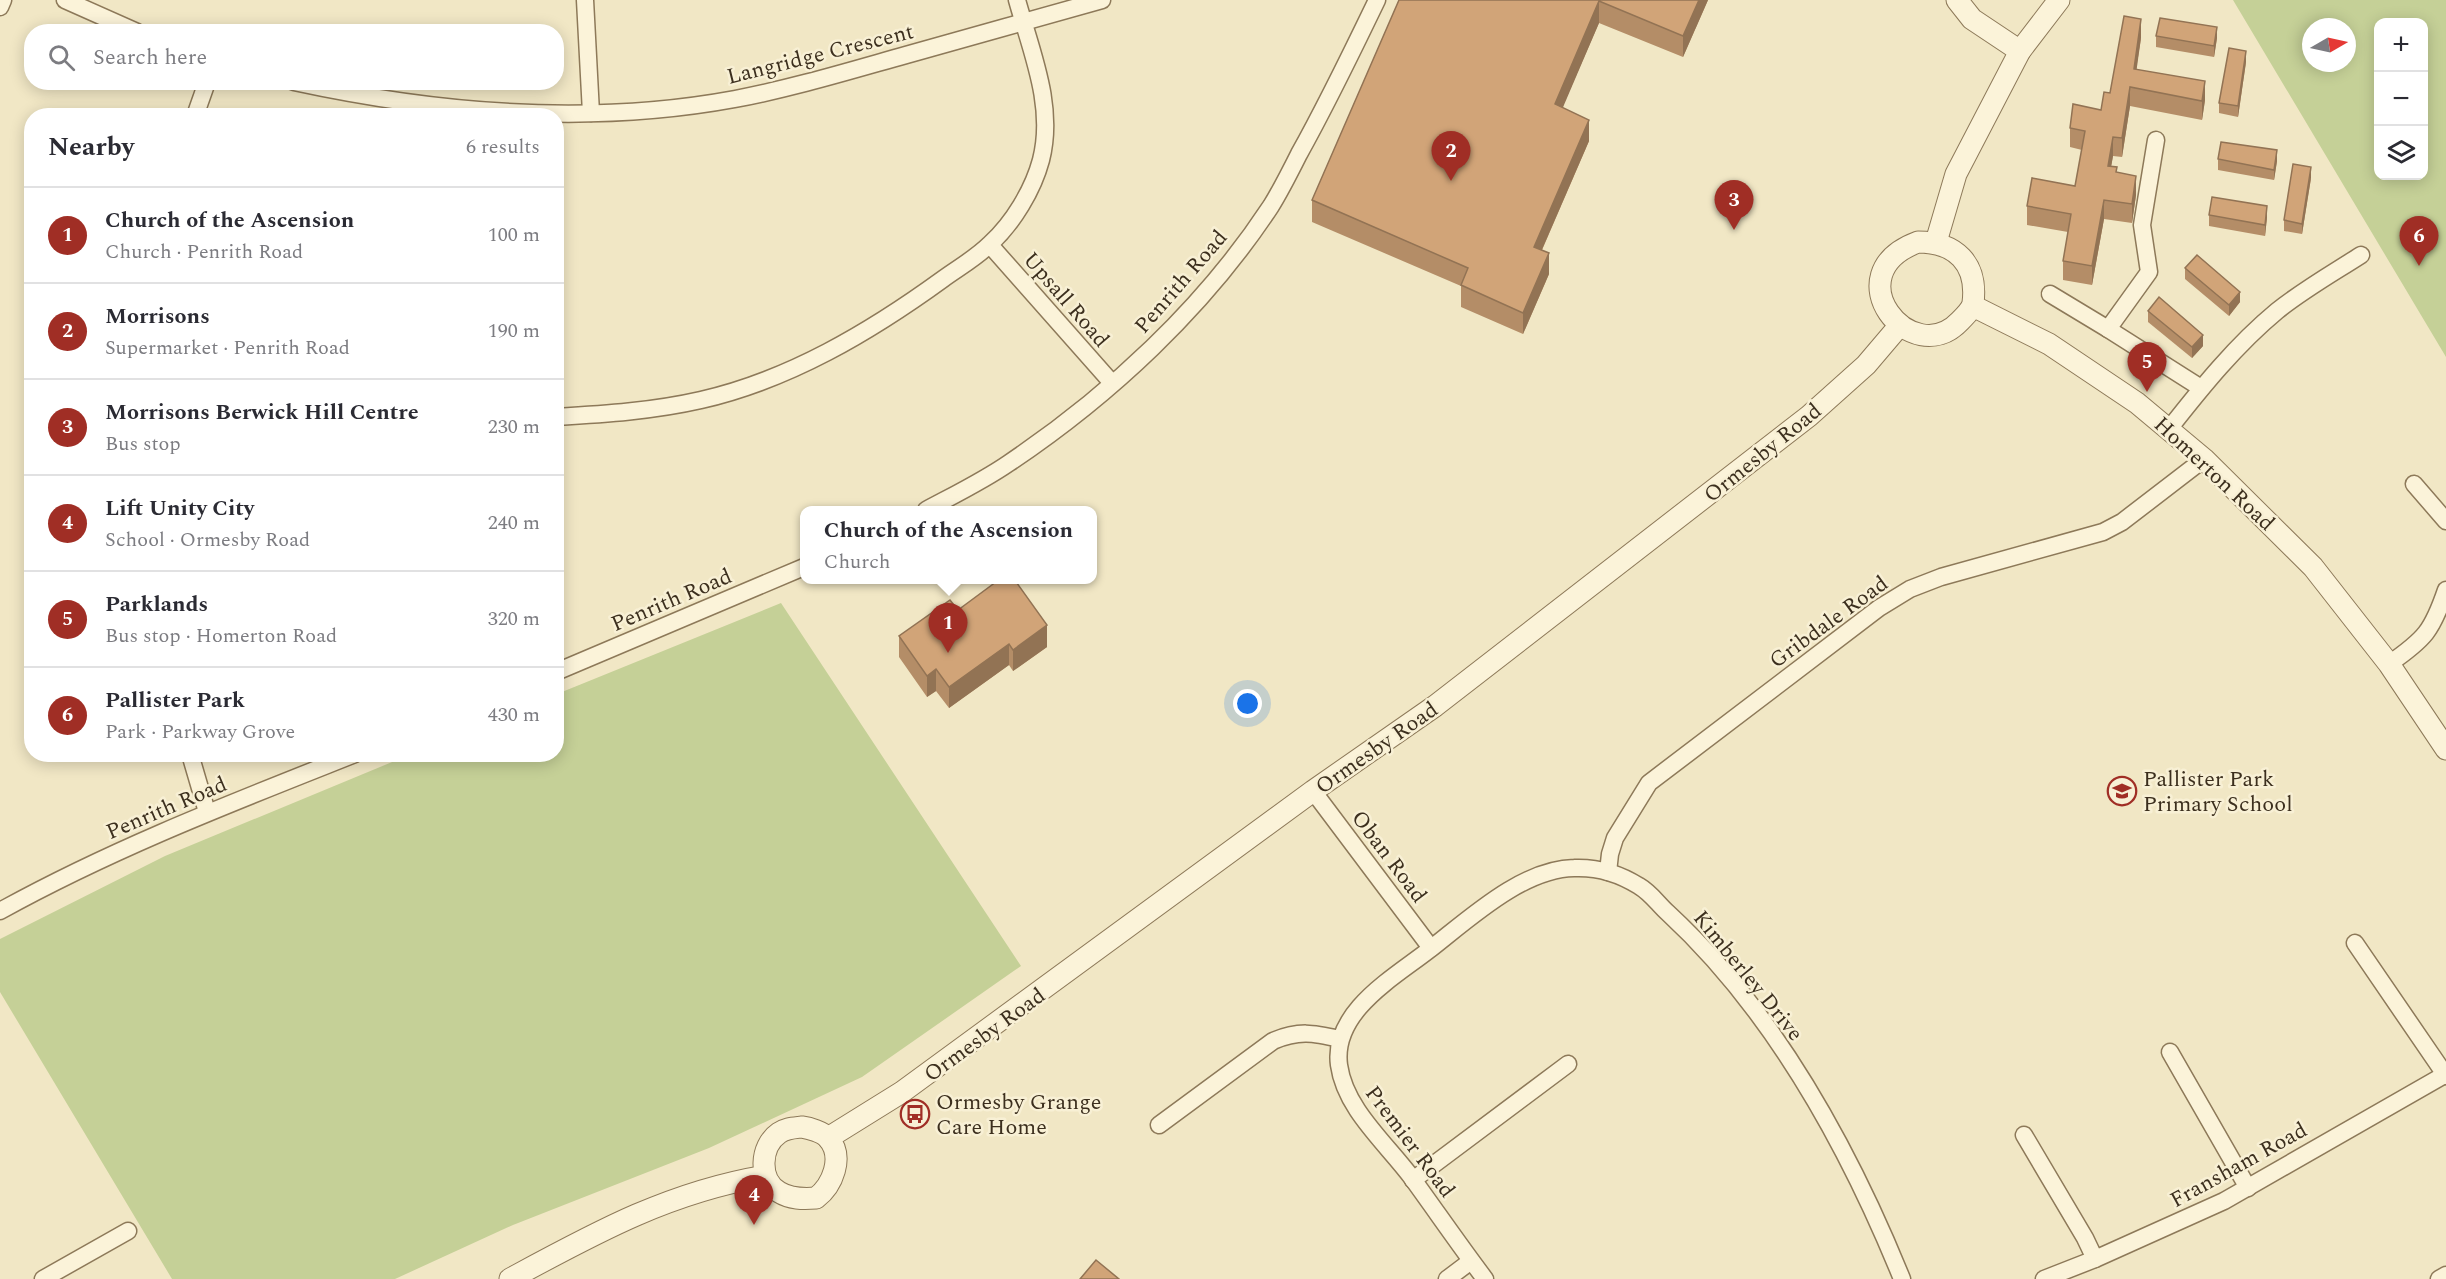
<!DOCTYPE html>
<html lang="en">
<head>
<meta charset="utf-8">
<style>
	:root { --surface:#fff; --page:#f2f2f3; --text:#2b2b33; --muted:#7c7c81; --line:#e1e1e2; --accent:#a02e25 }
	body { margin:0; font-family:Spectral,serif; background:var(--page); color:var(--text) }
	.controls { position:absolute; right:18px; top:18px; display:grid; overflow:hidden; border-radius:12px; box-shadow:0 3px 15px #0003 }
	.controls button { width:54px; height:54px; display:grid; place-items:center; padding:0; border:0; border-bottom:2px solid var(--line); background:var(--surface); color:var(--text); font:30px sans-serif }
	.compass { position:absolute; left:2302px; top:18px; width:54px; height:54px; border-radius:50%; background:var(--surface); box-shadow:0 3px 15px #0003; rotate:81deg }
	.you { position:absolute; left:1248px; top:704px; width:21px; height:21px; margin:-15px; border:4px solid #fff; border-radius:50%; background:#1a73e8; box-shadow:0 0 0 9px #1a73e833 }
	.badge { display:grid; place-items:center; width:39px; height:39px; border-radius:50%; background:var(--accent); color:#fff; font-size:20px; font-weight:700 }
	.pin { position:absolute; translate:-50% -50px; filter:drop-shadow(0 2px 3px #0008) }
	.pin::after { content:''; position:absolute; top:32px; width:21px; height:18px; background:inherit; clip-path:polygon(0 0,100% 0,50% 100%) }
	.popup { position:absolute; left:800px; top:506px; width:297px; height:78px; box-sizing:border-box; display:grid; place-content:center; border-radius:12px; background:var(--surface); filter:drop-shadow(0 2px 4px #0005); font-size:20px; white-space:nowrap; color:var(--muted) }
	.popup b { font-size:22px; color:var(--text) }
	.popup::after { content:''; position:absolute; left:50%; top:100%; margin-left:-12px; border:12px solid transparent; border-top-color:var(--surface) }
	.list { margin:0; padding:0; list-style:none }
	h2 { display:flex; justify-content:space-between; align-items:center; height:78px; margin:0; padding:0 24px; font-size:26px }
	h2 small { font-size:20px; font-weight:400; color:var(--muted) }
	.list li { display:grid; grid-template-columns:39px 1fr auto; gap:18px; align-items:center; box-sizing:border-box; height:96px; padding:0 24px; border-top:2px solid var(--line) }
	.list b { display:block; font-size:22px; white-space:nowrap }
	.list p { margin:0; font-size:20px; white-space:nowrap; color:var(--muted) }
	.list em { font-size:20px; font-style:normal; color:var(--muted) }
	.icon { flex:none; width:33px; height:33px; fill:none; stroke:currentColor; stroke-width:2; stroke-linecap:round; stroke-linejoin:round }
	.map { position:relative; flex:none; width:2446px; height:1279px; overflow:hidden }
	.search { position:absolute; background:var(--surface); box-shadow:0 3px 15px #0003; left:24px; top:24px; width:540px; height:66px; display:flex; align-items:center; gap:15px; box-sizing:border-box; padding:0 21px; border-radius:24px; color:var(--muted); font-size:22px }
	.panel { position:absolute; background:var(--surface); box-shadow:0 3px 15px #0003; left:24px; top:108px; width:540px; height:654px; border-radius:24px }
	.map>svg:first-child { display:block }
	.green { fill:#c5d097; fill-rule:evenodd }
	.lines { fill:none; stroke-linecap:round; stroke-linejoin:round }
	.minor-casing { stroke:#8d7959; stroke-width:19 }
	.tertiary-casing { stroke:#8d7959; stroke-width:23 }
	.minor { stroke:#fbf3d9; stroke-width:16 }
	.tertiary { stroke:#fbf3d9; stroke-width:21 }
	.wall { fill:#b48d67 }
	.shaded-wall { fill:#927354 }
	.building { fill:#d1a478; stroke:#927354; stroke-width:1.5 }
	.labels { text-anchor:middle; stroke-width:5; stroke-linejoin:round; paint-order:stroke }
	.street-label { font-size:22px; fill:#3c2f1e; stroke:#f8f0d5 }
	.poi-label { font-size:22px; fill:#3c2f1e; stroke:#f8f0d5; text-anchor:start }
</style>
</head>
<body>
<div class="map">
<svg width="2446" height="1279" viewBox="0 0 2446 1279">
	<rect width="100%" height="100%" fill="#f1e7c5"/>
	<g class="green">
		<path d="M2233,0H2446V357ZM2424,22V176H2378V22ZM2311,27H2347V63H2311Z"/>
		<polygon points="781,603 1021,966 862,1077 709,1148 513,1225 395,1279 172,1279 0,992 0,939 165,856 409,755 556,754 557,694"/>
	</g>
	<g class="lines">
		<g class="minor-casing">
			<g id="minor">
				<polyline points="65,0 137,32"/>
				<polyline points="585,0 591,113"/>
				<polyline points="0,7 3,0"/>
				<path d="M294,82C437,113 589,126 735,99C793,88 849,71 906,55C971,37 1037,18 1102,0"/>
				<polyline points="195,116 207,82"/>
				<polyline points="2156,140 2142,225 2149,272 2108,329 2201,388"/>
				<polyline points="990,245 1112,383"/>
				<polyline points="2050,294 2108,329"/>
				<path d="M556,417C605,414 653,411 701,400C789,380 870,332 943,279C958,268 976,258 990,244C1013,223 1033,190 1041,160C1055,106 1031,51 1017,0"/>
				<path d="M2169,429C2202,387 2236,345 2277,311C2303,290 2333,273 2361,255"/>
				<polyline points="2414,484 2446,521"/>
				<path d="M926,510C954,495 983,481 1009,463C1109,396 1204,308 1271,206C1281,190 1290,172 1299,154C1327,104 1352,52 1377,0"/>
				<path d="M2389,664C2425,639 2432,631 2446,590"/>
				<polyline points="556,672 804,567"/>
				<polyline points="190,754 207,812"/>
				<polyline points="1313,791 1431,948"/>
				<polyline points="1608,872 1610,854 1615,838 1649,783 1879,608 1910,589 1941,577 2103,532 2122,522 2204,459"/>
				<path d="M0,911C114,848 234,802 355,754"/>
				<polyline points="2355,943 2446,1076"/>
				<polyline points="2170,1052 2248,1188"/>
				<path d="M1159,1125L1273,1041C1299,1030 1313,1033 1340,1039"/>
				<polyline points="2024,1135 2085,1238 2095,1259"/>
				<polyline points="1413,1180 1568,1064"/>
				<polyline points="43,1279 128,1231"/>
				<polyline points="1447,1279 1471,1261"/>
				<path d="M1485,1279C1460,1246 1436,1211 1412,1178C1386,1143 1345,1109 1339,1065C1332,1012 1393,978 1429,950C1469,919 1522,869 1574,868C1597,867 1620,874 1639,886C1651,893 1658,904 1668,913C1774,1011 1848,1146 1902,1279"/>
				<polyline points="2044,1279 2095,1259 2224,1201 2446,1074"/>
				<polyline points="2439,1279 2446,1275"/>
			</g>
		</g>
		<g class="tertiary-casing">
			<g id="tertiary">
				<polyline points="1957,0 1972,19 2020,51"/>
				<path d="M1918,242C1955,242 1978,263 1973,303C1972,309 1965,316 1960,321C1912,372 1832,274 1918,242Z"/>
				<polyline points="1936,242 1956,174 2020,51 2059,0"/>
				<polyline points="1973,306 2049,344 2137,403 2204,459 2313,567 2389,664 2446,749"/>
				<path d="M802,1127C809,1128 823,1132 828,1138C845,1157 832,1186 816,1198C803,1199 790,1199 779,1192C758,1180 760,1146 779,1133C786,1128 793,1128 802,1127Z"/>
				<polyline points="828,1138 902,1092 1313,791 1435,706 1809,416 1866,365 1900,325"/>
				<path d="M510,1279C595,1233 669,1192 765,1176"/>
			</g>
		</g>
		<use href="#minor" class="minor"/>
		<use href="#tertiary" class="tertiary"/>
	</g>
	<g class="wall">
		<polygon points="1399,0 1708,0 1683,57 1599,23 1562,108 1589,141 1542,250 1549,274 1523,334 1461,307 1461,286 1312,222 1312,200"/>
		<polygon points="2156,36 2217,38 2214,57 2156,47"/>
		<polygon points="2141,38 2136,70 2205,100 2202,120 2130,106 2122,157 2113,156 2111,166 2136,195 2132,223 2104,219 2092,285 2063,280 2063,261 2068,232 2027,225 2027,206 2075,186 2082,150 2070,147 2070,128 2101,110"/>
		<polygon points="2246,62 2238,117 2219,113 2219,103"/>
		<polygon points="2218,159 2277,161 2274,180 2218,170"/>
		<polygon points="2311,178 2302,234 2284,231 2284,220"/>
		<polygon points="2209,215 2267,217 2265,236 2209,226"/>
		<polygon points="2185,268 2240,302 2229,316 2185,279"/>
		<polygon points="2148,311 2203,346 2192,358 2148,322"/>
		<polygon points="958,610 1047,647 1013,671 1009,665 949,708 936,691 927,697 899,657 899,636"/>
	</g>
	<g class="shaded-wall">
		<polygon points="1699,0 1708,0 1683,57 1683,36"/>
		<polygon points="1599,1 1599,23 1555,126 1555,104"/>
		<polygon points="2141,19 2141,38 2134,88 2134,69"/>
		<polygon points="2217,27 2217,38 2214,57 2214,46"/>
		<polygon points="2246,51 2246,62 2238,117 2238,106"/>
		<polygon points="2205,81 2205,100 2202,120 2202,101"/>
		<polygon points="2130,87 2130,106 2122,157 2122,138"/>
		<polygon points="1589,120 1589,141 1534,268 1534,247"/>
		<polygon points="2113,137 2113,156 2108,185 2108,166"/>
		<polygon points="2277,150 2277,161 2274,180 2274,170"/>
		<polygon points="2311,167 2311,178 2302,234 2302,224"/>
		<polygon points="2136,176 2136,195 2132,223 2132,204"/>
		<polygon points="2104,200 2104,219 2092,285 2092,266"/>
		<polygon points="2267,206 2267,217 2265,236 2265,225"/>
		<polygon points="1549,253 1549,274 1523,334 1523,313"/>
		<polygon points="2240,292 2240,302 2229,316 2229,305"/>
		<polygon points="2203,335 2203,346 2192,358 2192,347"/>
		<polygon points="1047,625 1047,647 1013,671 1013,650"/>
		<polygon points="1009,644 1009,665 949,708 949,687"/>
		<polygon points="936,669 936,691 927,697 927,676"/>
	</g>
	<g class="building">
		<polygon points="1399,0 1699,0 1683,36 1599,1 1555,104 1589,120 1534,247 1549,253 1523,313 1461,285 1468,268 1312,200"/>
		<polygon points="2124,16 2141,19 2134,69 2205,81 2202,101 2130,87 2122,138 2113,137 2108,166 2117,167 2116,172 2136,176 2132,204 2104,200 2092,266 2063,261 2071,214 2027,206 2032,178 2075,186 2085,131 2070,128 2073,104 2101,110 2104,92 2110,93"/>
		<polygon points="2160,18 2217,27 2214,46 2156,36"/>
		<polygon points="2229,48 2246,51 2238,106 2219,103"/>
		<polygon points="2221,142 2277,150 2274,170 2218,159"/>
		<polygon points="2293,164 2311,167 2302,224 2284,220"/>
		<polygon points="2212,197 2267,206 2265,225 2209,215"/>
		<polygon points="2197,255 2240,292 2229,305 2185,268"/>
		<polygon points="2159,297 2203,335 2192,347 2148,311"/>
		<polygon points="1000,579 1014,579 1047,625 1013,650 1009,644 949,687 936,669 927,676 899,636 950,600 958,610"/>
		<polygon points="1096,1260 1119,1279 1080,1279"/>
	</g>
	<defs>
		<g id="school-ring" transform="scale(1.5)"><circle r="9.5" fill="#f8f0d5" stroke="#a02e25" stroke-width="1.5"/><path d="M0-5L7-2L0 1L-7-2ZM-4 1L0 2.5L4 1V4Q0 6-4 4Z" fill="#a02e25"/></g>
		<g id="bus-ring" transform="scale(1.5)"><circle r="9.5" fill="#f8f0d5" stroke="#a02e25" stroke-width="1.5"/><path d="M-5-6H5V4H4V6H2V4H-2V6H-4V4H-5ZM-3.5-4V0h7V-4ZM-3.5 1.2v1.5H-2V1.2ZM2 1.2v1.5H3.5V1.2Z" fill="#a02e25"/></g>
	</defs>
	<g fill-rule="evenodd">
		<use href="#school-ring" x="2122" y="791"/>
		<use href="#bus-ring" x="915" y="1114"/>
	</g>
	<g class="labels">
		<g class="street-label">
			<text transform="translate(820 53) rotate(-14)" y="8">Langridge Crescent</text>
			<text transform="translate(1180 281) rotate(-49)" y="8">Penrith Road</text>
			<text transform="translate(1067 299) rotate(49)" y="8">Upsall Road</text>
			<text transform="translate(1762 452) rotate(-39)" y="8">Ormesby Road</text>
			<text transform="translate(2215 473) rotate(43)" y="8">Homerton Road</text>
			<text transform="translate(671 599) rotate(-23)" y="8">Penrith Road</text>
			<text transform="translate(1828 621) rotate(-36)" y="8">Gribdale Road</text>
			<text transform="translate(1376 747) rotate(-35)" y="8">Ormesby Road</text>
			<text transform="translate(166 807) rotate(-23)" y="8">Penrith Road</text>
			<text transform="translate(1390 856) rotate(53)" y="8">Oban Road</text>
			<text transform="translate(1749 975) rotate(51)" y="8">Kimberley Drive</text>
			<text transform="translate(984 1034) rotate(-36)" y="8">Ormesby Road</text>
			<text transform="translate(1411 1141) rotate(53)" y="8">Premier Road</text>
			<text transform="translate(2238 1164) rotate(-29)" y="8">Fransham Road</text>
		</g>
		<g class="poi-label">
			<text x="2143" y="786">Pallister Park<tspan x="2143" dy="25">Primary School</tspan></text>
			<text x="936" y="1109">Ormesby Grange<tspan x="936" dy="25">Care Home</tspan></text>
		</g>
	</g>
</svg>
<div class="controls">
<button>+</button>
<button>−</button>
<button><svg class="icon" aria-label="layers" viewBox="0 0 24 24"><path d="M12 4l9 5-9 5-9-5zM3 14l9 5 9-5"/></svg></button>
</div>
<svg class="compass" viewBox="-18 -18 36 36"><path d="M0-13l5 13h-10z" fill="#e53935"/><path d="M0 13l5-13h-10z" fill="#7c7c81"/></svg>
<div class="you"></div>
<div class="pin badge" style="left:948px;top:653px">1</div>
<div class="popup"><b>Church of the Ascension</b>Church</div>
<div class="pin badge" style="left:1451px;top:181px">2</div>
<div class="pin badge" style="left:1734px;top:230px">3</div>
<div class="pin badge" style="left:754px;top:1225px">4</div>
<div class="pin badge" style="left:2147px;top:392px">5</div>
<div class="pin badge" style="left:2419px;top:266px">6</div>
<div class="search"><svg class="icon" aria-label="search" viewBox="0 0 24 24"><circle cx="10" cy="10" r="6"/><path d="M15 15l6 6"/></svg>Search here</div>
<section class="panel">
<h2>Nearby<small>6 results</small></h2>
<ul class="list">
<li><span class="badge">1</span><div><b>Church of the Ascension</b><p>Church · Penrith Road</p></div><em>100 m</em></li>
<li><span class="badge">2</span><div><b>Morrisons</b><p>Supermarket · Penrith Road</p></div><em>190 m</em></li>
<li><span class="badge">3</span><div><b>Morrisons Berwick Hill Centre</b><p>Bus stop</p></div><em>230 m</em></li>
<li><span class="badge">4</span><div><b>Lift Unity City</b><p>School · Ormesby Road</p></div><em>240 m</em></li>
<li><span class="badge">5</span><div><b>Parklands</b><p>Bus stop · Homerton Road</p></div><em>320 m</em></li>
<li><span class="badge">6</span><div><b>Pallister Park</b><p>Park · Parkway Grove</p></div><em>430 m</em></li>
</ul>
</section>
</div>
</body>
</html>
